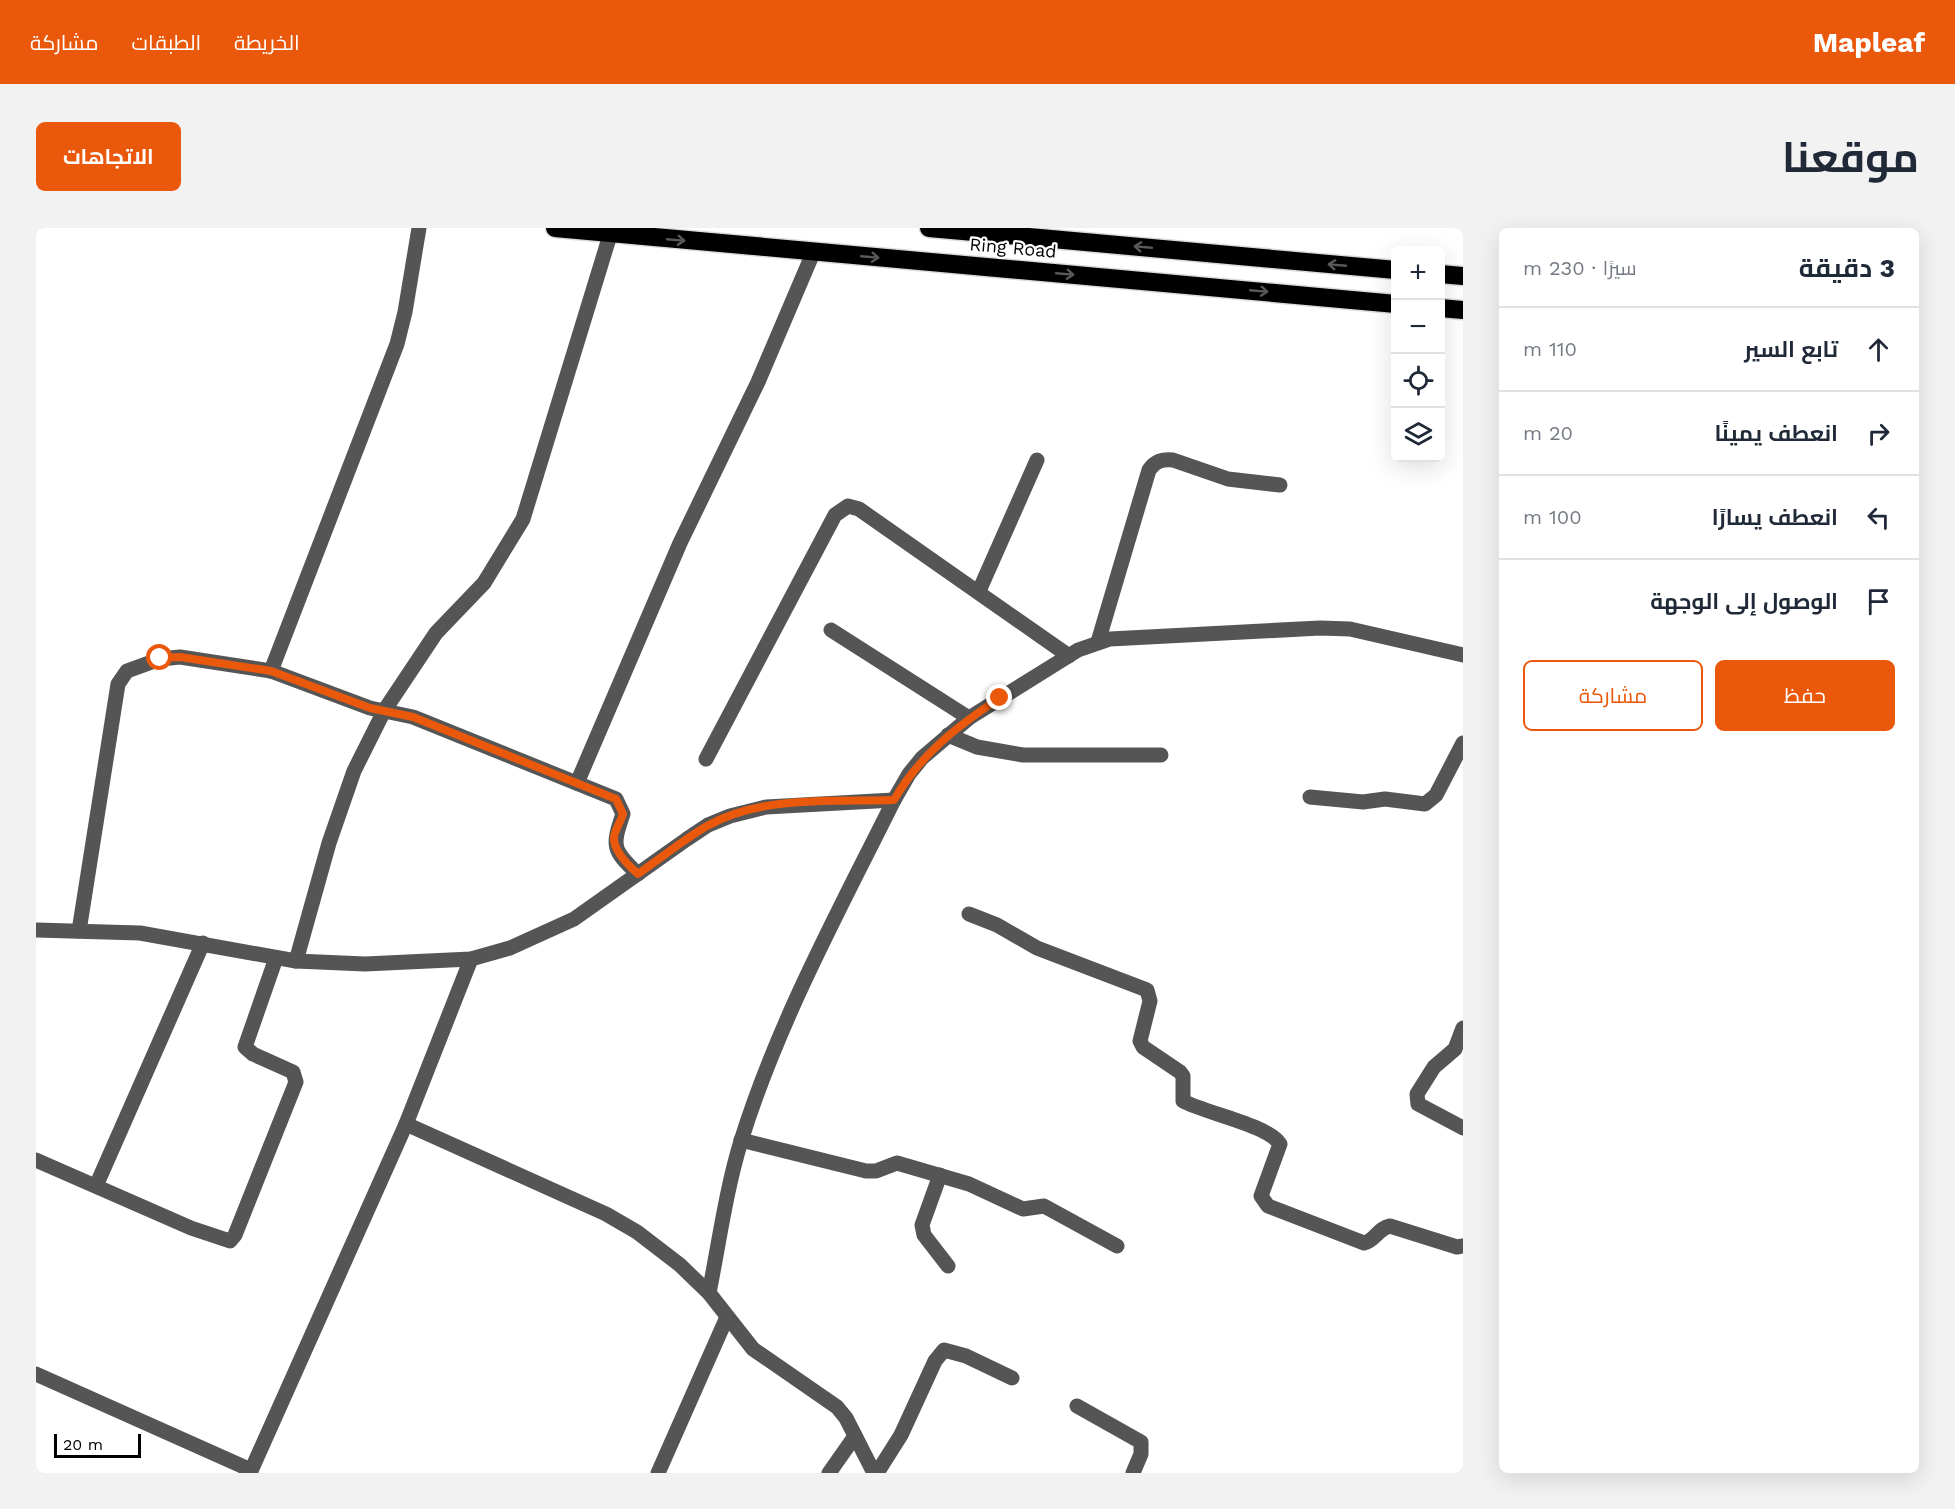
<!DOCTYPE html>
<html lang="ar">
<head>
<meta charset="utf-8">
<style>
	:root { --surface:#fff; --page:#f2f2f3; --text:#1f2937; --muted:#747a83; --line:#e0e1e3; --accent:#ea580c }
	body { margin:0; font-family:"Work Sans",Cairo,sans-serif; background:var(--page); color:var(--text); direction:rtl }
	.controls { position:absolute; right:18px; top:18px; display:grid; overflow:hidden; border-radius:9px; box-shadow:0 6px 24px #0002 }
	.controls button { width:54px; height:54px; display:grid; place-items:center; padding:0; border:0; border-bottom:2px solid var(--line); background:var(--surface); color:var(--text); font:30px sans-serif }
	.scale { position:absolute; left:18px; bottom:15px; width:87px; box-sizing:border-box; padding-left:6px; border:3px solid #000; border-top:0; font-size:16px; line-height:21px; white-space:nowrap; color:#000; -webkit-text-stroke:4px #fff; paint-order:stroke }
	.stop { position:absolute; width:18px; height:18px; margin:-14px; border:4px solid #ea580c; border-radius:50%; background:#fff }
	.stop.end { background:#ea580c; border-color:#fff; box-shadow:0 2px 6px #0008 }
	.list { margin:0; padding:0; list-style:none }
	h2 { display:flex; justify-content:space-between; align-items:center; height:78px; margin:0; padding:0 24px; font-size:26px }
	h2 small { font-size:20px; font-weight:400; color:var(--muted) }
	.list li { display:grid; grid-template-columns:39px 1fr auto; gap:18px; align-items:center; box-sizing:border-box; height:84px; padding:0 24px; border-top:2px solid var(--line) }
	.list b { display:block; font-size:22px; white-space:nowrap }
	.list em { font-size:20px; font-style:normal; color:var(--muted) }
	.actions { display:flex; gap:12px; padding:18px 24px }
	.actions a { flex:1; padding:14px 0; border:2px solid var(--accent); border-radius:9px; text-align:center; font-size:21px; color:var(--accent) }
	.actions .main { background:var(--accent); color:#fff }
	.icon { flex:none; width:33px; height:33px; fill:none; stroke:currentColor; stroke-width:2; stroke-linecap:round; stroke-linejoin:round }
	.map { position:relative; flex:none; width:1427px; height:1245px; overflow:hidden; direction:ltr; border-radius:9px }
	header { display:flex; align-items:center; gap:36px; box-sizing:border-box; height:84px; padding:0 30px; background:var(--accent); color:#fff }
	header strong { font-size:28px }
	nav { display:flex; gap:33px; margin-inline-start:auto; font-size:21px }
	.intro { display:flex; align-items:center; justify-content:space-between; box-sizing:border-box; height:144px; padding:0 36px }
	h1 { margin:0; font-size:42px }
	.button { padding:15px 27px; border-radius:9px; background:var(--accent); color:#fff; font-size:21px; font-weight:700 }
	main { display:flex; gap:36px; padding:0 36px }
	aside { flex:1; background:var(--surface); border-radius:9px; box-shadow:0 6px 24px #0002 }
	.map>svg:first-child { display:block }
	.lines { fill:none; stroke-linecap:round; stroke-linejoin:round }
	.highway-casing { stroke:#dbdbdb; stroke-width:21 }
	.minor { stroke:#555; stroke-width:15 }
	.highway { stroke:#000; stroke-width:18 }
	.oneway { stroke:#595959 }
	.route { stroke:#ea580c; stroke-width:8 }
	.labels { text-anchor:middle; stroke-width:4.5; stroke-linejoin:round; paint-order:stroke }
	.street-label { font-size:18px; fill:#000; stroke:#fff }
</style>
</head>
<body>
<header>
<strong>Mapleaf</strong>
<nav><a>الخريطة</a><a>الطبقات</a><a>مشاركة</a></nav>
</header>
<div class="intro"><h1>موقعنا</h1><a class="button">الاتجاهات</a></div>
<main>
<aside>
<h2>3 دقيقة<small>سيرًا · 230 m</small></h2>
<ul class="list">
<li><svg class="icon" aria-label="ahead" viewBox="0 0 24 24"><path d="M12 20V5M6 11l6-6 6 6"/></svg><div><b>تابع السير</b></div><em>110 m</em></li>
<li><svg class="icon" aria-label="right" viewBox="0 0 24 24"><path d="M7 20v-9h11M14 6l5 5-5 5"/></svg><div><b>انعطف يمينًا</b></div><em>20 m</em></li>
<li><svg class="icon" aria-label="left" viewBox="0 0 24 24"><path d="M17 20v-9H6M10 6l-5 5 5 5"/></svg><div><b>انعطف يسارًا</b></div><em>100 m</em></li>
<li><svg class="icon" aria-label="arrive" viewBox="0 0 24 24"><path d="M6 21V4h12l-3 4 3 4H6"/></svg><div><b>الوصول إلى الوجهة</b></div></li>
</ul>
<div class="actions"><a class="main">حفظ</a><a>مشاركة</a></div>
</aside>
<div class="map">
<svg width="1427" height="1245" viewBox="0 0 1427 1245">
	<rect width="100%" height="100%" fill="#fff"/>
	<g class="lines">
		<g class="highway-casing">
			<g id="highway">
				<polyline points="519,0 1360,76"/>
				<polyline points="893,0 1360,42"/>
				<polyline points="1404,46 1427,48"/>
				<polyline points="1404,80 1427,82"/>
			</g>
		</g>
		<g class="minor">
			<polyline points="943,363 1001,232"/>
			<polyline points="795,402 933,490"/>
			<path d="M1062,414L1113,242C1119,233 1126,231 1137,232L1192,251L1244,257"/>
			<polyline points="235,443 361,116 369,84 383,0"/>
			<polyline points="912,507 941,519 987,527 1125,527"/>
			<polyline points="670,531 799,287 812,278 823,281 1033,428"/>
			<polyline points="541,555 644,315 722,154 777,25"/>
			<polyline points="1274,569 1327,574 1349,571 1389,576 1400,567 1427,515"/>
			<path d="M933,686L961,697L1001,720L1111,762L1114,773L1104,813L1107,819L1144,844L1147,848V873C1169,885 1232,897 1244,916L1225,968L1232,978L1328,1015C1339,1013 1342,1000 1354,998L1421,1019L1427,1018"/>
			<polyline points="0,702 104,705 260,733 329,736 435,731 474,720 538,691 651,611 672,597 694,588 730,579 858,572"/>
			<path d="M43,703L82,456L91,443L124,431L144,429L235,443L334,480L377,489L580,571L587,586C576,618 576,622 602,646"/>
			<polyline points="260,733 293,615 318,543 348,483 400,405 448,355 487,291 574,7"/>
			<polyline points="1427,800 1419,821 1398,839 1381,866 1382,876 1427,900"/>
			<polyline points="370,896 570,986 601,1004 644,1037 673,1065 717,1121 801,1179 810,1190 838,1245"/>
			<polyline points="705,912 830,943 840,943 861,935 933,956 987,981 1008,978 1081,1018"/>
			<polyline points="0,932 155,1000 194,1013 199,1007 260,854 257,844 217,826 209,819 240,730"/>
			<polyline points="904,947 886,997 888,1007 912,1038"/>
			<polyline points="60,958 167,715"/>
			<path d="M673,1065C683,1015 690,962 705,913C742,794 803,683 858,572L873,546L886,530L933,490L1042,422L1074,411L1284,400L1314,401L1427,427"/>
			<polyline points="0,1146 215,1242"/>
			<polyline points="1041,1178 1105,1214 1105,1226 1097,1245"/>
			<polyline points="214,1245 370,896 435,731"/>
			<polyline points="622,1245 691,1089"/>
			<polyline points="793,1245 819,1208"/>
			<polyline points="841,1245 865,1207 899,1133 908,1122 930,1128 976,1150"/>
		</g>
		<use href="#highway" class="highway"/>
	</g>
	<defs><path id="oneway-shaft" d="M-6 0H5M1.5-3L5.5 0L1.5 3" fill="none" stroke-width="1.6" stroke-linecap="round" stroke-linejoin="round" transform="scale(1.5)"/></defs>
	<g class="oneway">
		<use href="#oneway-shaft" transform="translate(640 12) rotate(5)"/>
		<use href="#oneway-shaft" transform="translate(1107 19) rotate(-175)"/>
		<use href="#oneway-shaft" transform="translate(834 29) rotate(5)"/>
		<use href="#oneway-shaft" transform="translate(1301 37) rotate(-175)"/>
		<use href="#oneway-shaft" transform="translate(1029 46) rotate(5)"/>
		<use href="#oneway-shaft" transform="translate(1223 63) rotate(5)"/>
	</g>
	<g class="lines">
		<path class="route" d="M124,430L144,429L235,443L334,480L377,489L580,571L587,586C585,593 579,602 578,609C577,623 593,638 602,646C625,630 647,612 671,598C725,567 798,574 858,572C884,527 921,498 964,470"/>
	</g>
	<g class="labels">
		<g class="street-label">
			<text transform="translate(977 20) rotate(5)" y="6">Ring Road</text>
		</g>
	</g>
</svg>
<div class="controls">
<button>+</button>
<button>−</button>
<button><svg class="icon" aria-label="locate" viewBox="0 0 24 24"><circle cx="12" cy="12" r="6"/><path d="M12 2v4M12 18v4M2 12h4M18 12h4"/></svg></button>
<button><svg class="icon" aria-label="layers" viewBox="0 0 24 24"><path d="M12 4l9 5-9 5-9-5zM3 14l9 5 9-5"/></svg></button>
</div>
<div class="scale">20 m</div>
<div class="stop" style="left:124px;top:430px"></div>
<div class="stop end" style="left:964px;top:470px"></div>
</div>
</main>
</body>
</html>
